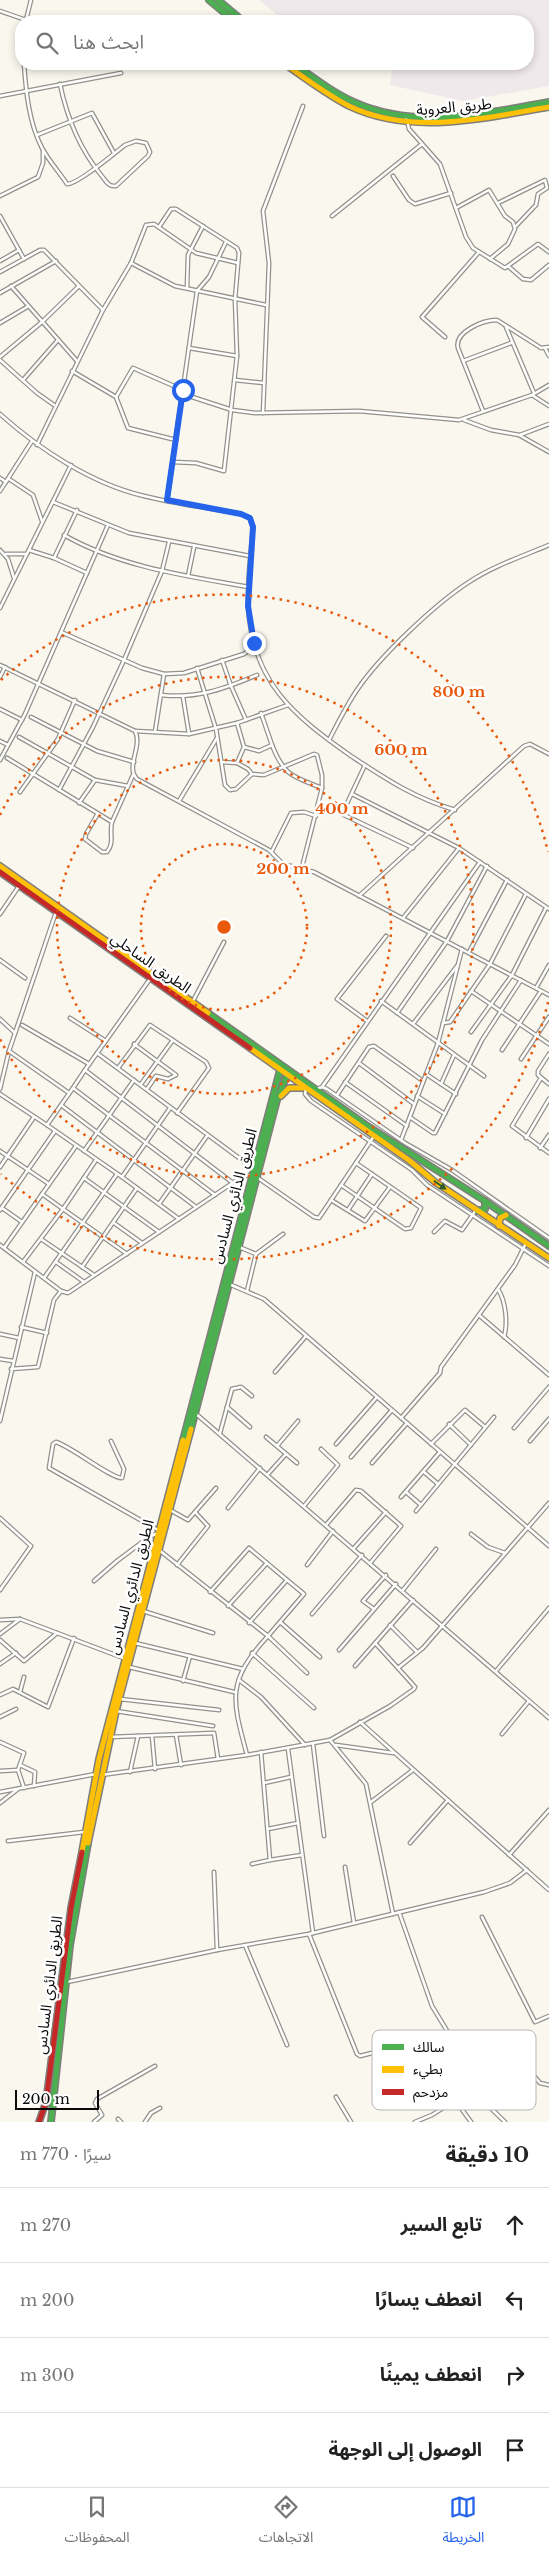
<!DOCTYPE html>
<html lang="ar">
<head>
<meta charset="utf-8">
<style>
	:root { --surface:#fff; --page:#f6f6f6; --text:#222; --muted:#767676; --line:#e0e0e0; --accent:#2563eb }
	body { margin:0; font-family:"Libre Baskerville","Noto Sans Arabic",serif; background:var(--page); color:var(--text); direction:rtl }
	.scale { position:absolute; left:15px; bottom:12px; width:84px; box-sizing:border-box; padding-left:5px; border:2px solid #0a0a0a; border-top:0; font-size:14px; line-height:18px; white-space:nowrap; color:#0a0a0a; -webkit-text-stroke:4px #fff; paint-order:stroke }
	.stop { position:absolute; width:15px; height:15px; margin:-11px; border:4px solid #2563eb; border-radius:50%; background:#fff }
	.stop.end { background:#2563eb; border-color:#fff; box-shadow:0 1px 5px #0008 }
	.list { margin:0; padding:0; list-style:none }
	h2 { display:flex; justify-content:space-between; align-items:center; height:65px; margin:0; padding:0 20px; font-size:21px }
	h2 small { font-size:16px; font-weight:400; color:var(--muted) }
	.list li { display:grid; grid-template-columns:32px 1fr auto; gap:15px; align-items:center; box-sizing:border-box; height:75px; padding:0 20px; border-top:1px solid var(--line) }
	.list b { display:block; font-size:19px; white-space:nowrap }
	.list em { font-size:16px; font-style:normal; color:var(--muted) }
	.icon { flex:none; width:28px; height:28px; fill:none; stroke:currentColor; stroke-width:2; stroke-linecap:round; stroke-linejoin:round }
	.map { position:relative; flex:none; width:549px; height:2122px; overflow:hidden; direction:ltr }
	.search { position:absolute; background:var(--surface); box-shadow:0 2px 8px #0003; left:15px; right:15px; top:15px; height:55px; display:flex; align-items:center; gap:12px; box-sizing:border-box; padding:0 18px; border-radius:20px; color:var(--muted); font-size:19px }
	.sheet { height:365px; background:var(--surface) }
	nav { display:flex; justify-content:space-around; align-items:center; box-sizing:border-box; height:70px; border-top:1px solid var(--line); background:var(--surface); font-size:14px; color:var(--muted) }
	nav a { display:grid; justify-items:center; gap:2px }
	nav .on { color:var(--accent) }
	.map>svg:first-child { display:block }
	.industrial { fill:#f0e9eb }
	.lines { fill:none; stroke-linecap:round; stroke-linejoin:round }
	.street-casing { stroke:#92918d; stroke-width:5 }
	.fast-casing { stroke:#7f7e7a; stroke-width:8 }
	.slow-casing { stroke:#7f7e7a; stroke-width:8 }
	.jam-casing { stroke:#7f7e7a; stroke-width:8 }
	.street { stroke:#fefefc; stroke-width:2.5 }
	.fast { stroke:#4caf50; stroke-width:5 }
	.slow { stroke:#ffc107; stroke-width:5 }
	.jam { stroke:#c62828; stroke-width:5 }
	.oneway { fill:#2b5c2d }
	.route { stroke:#2563eb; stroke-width:6 }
	.ring { fill:none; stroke:#e8590c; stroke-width:2.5; stroke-dasharray:2.5 5 }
	.labels { text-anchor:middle; stroke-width:5; stroke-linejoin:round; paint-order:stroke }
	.street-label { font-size:15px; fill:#0a0a0a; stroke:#fff }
	.key { fill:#fff; stroke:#b6b6b6; stroke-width:1 }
	.key-label { font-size:14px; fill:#0a0a0a }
	.centre { fill:#e8590c; stroke:#fff; stroke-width:2.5 }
	.ring-label { font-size:15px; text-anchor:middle; font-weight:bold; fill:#e8590c; stroke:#fff; stroke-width:5; stroke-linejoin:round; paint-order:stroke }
</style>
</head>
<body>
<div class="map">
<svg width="549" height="2122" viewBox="0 0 549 2122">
	<rect width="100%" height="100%" fill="#f9f7ee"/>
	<polygon class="industrial" points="259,0 549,0 549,86 463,101 390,85 393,64 528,64 528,21 285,21"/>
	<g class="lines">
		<g class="street-casing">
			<g id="street">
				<polyline points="0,11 26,20"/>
				<polyline points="26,20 31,0"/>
				<path d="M24,64C26,92 29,123 42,148C49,161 59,172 67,184C77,185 115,153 125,145L136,141L146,143L150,152L148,156L116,186C108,187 106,181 101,175C79,148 67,118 60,84"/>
				<polyline points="0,96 121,73"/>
				<polyline points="406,117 409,129 440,164 466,237 473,248 505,268 538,244 549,252"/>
				<polyline points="37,135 92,113 114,153"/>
				<polyline points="393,176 409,200 415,204 451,193"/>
				<polyline points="0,196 38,177 43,163 43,150"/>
				<polyline points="498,203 545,180 547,188 538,194 536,205 515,227"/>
				<polyline points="456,208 489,190 505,216 513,222 515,229 508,244 490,259"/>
				<polyline points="0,216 24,259"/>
				<polyline points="332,216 422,144"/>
				<polyline points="159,227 171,209 176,209 237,248 239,253 235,299 237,356 224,471 196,463 173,462"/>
				<polyline points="0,261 19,250"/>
				<polyline points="131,263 175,286 266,305"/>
				<polyline points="509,267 523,279 531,280 549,265"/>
				<polyline points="0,272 40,250 44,250 103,310"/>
				<polyline points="11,286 77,361"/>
				<polyline points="187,288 188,255 203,226"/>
				<polyline points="0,293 56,261"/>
				<polyline points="0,323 27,307"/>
				<polyline points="506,327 534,393"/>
				<polyline points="445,337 422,317 479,252"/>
				<polyline points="189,348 237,356"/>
				<polyline points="545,348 549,356"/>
				<polyline points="0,357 42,322 79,286"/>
				<polyline points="0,360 37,393 54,405"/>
				<polyline points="463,361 511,343"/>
				<polyline points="72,371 116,397 128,428 176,440"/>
				<polyline points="23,380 58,340"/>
				<polyline points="235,380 264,383"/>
				<polyline points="183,394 232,410 255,413 359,411 459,420 532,395 549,385"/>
				<polyline points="532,395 549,406"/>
				<polyline points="116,397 133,368 183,390"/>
				<path d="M483,411L458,348C454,332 483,320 497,320L541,348L549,347"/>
				<polyline points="263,413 269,263 263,211 303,106"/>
				<path d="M0,414C39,449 92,484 144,496C176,504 209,508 241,514L250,518L253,527C251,553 247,580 248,606C252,682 294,716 351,756C386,779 414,798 455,810"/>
				<polyline points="464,420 491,430 519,435 549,452"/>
				<polyline points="520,435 549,424"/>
				<polyline points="37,445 103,310 131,263 146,225 154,224 196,253 238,263"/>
				<polyline points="0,478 6,482"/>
				<polyline points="9,479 33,495 42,521"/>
				<polyline points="0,491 32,441"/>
				<polyline points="167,500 197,291 209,277 226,242"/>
				<polyline points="53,502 129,533 250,556"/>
				<path d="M64,535C120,567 186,576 249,587"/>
				<polyline points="0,550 8,559 14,578"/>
				<polyline points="29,550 54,558 87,573"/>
				<polyline points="6,554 27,554"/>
				<polyline points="54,558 77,510"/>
				<polyline points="188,576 194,547"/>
				<polyline points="0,608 71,465"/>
				<polyline points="61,632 142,668 164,674 184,673 244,654 248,651 249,645 254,643"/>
				<polyline points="222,660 231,686 246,720"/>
				<path d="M0,665L135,731C143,746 125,767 137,779L269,850L283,864L314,872L549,995"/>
				<polyline points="197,668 216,729 225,785 230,790 236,789 252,774"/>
				<polyline points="0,677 5,667"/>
				<path d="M161,695C197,699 224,689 257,675"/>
				<polyline points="183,697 189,734"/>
				<polyline points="0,709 22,720"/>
				<polyline points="31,717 97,751 134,762"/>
				<polyline points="237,723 244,747 259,751 272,745 261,713"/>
				<polyline points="135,731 189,734 237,723 288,705"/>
				<polyline points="155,732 164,674"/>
				<polyline points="19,737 95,780 128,786"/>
				<path d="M329,740C338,723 346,706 357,690C379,657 435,604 469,582C493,566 523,556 549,545"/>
				<polyline points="0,741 8,745"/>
				<path d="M272,745C284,776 292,776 322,788"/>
				<polyline points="244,747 237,763 248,769 252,774 264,775 314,754 317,755 322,775 322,788 302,867"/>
				<polyline points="7,758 112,822"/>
				<polyline points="0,760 25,714 108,525"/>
				<polyline points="222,762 237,763"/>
				<polyline points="365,765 342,814 413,848"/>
				<polyline points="59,790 93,727 124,660 162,571 169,542"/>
				<polyline points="20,792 58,739 75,700"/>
				<polyline points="352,794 459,848 549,909"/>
				<polyline points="179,801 217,738"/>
				<polyline points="79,803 95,780"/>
				<path d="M97,815L86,834L85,839L102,852H107C115,842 109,834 112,822L133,775"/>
				<polyline points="272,851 291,813 304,812 316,816"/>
				<polyline points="359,896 524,746 530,744 549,754"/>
				<polyline points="0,914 19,886"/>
				<polyline points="403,918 459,848"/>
				<polyline points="469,952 507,880"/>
				<polyline points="0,960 25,978"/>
				<polyline points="150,979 85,1070 233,1183"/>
				<polyline points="536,988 549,965"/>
				<polyline points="471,991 549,1044"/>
				<polyline points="193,1001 224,942"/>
				<polyline points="381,1001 484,1076"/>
				<polyline points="397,1013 447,941 487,866"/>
				<polyline points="70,1018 106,1041"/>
				<polyline points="0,1019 15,1033"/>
				<polyline points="367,1021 337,999 386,936"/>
				<polyline points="443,1023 450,1022 490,964 526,894"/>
				<polyline points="413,1024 457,966"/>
				<polyline points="22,1025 89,1064"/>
				<polyline points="471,1032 512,975 546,908"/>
				<polyline points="134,1044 176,1075 168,1079 156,1076 147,1089"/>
				<polyline points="502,1050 541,991"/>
				<polyline points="9,1051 69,1093"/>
				<polyline points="97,1053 254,1169"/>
				<polyline points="549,1054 538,1071 538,1075 549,1084"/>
				<polyline points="521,1059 549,1017"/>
				<polyline points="359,1063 414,1104"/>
				<polyline points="118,1068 150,1025 206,1062 209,1068 177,1113"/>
				<polyline points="85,1070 73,1088 215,1195"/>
				<polyline points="426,1074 456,1094"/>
				<polyline points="541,1078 512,1126 549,1153"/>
				<polyline points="345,1082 407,1126"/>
				<polyline points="141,1084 173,1040"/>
				<polyline points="441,1084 454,1055"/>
				<polyline points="322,1087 480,862"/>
				<polyline points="73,1088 47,1125 122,1177 170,1108"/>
				<polyline points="306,1088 305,1094 311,1101 412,1170 427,1185 549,1266"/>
				<polyline points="0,1089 9,1051 56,912"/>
				<polyline points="317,1089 322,1087 327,1089 405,1143 452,1170 549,1238"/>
				<polyline points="0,1094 47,1125"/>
				<polyline points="337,1095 369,1047 374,1046 423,1081"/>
				<polyline points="417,1096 445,1114"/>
				<polyline points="61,1105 196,1207"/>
				<polyline points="411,1118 433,1133 435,1133 482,1040 521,980"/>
				<polyline points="526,1138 549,1099"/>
				<polyline points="401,1140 438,1043 462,949"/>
				<polyline points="540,1148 549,1135"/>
				<polyline points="0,1151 49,1184"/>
				<polyline points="84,1151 134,1080"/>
				<polyline points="0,1167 34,1117"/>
				<polyline points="122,1177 179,1219"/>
				<polyline points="84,1178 159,1232"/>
				<polyline points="258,1178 314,1217 319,1218 374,1136"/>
				<polyline points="341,1185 405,1229 411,1228 421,1208 356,1163"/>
				<polyline points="42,1194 63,1209 96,1160"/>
				<polyline points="331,1200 365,1221 390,1187"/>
				<polyline points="159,1204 207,1136"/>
				<polyline points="2,1208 22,1222"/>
				<polyline points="0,1210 55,1131"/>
				<polyline points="348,1210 372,1174"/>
				<polyline points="114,1223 142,1243"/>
				<polyline points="434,1232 445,1221 462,1230 476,1210"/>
				<polyline points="41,1239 94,1275"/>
				<polyline points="0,1245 61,1291 68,1293 243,1176 252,1175"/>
				<polyline points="239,1247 256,1254"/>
				<polyline points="4,1248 76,1146"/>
				<polyline points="23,1262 63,1209 127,1254"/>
				<polyline points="56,1262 84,1282"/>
				<polyline points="82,1267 137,1188"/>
				<polyline points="44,1278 117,1174"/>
				<polyline points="229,1284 264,1299 549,1546"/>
				<path d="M498,1289C506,1302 508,1323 504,1337"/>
				<polyline points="247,1291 256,1254 283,1234"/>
				<polyline points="480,1316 549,1375"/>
				<polyline points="21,1327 47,1333"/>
				<polyline points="0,1334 19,1338"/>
				<polyline points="0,1359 13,1361"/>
				<polyline points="11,1369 38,1367 54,1300 61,1291"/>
				<polyline points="275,1372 306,1336"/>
				<polyline points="227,1407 250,1427"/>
				<polyline points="195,1413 549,1718"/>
				<polyline points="401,1418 440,1373 441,1367 515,1265 526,1243"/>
				<polyline points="0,1421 35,1272"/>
				<polyline points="449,1424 471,1445"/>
				<polyline points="514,1428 549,1387"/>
				<polyline points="220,1433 232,1389 241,1387 252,1396"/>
				<polyline points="266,1437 297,1463"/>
				<path d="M111,1441L124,1469L122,1478C112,1479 72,1447 56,1442L53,1444L49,1468L158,1530"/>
				<polyline points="530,1441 549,1419"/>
				<polyline points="336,1444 377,1397"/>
				<polyline points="431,1444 465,1410 485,1427"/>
				<polyline points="277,1446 298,1421"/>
				<polyline points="351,1457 392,1410"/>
				<polyline points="372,1463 407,1423"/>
				<polyline points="424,1472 438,1484"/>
				<polyline points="268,1474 286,1454"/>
				<polyline points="406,1492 421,1505"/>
				<polyline points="401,1497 440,1452"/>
				<polyline points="304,1506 338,1465 321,1449"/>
				<polyline points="228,1508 260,1468"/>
				<polyline points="170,1510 188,1520 216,1488"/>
				<polyline points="416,1511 494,1417"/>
				<polyline points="0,1518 31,1546 0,1590"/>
				<polyline points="326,1525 356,1490 361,1491 401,1526 371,1562"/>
				<polyline points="471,1534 488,1547 505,1553"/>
				<polyline points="354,1548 386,1512"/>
				<polyline points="177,1565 208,1526 195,1512"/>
				<polyline points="307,1565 333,1531"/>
				<polyline points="287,1580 304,1594 268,1636 307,1673"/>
				<polyline points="94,1581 117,1561 149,1537 158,1533"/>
				<polyline points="403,1590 436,1549"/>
				<polyline points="210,1592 249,1548 287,1580 249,1623"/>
				<polyline points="228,1606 267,1563"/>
				<polyline points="374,1609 363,1601 386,1575"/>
				<polyline points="143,1611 213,1633"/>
				<polyline points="312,1614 362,1555"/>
				<polyline points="0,1620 20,1619 126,1659"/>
				<polyline points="280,1622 320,1657"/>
				<polyline points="390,1625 417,1652"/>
				<polyline points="0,1634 20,1619"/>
				<polyline points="0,1640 24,1661 57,1633"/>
				<polyline points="135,1643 243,1669"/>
				<polyline points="375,1643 398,1668"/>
				<polyline points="339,1650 396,1584"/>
				<polyline points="252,1653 314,1708"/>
				<polyline points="0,1664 16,1653"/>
				<polyline points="355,1666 413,1600"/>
				<polyline points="129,1667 234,1692"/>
				<polyline points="496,1671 549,1608"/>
				<polyline points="239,1680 261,1697 305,1745"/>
				<polyline points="183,1681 190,1656"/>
				<polyline points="20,1692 24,1677"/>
				<polyline points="0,1695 13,1689 48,1707 74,1638"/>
				<polyline points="120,1699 219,1710"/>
				<polyline points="116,1711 213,1726"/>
				<polyline points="0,1717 16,1709"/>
				<polyline points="360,1722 549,1890"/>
				<polyline points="502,1734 529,1701"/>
				<polyline points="176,1735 181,1765"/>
				<polyline points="152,1736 155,1769"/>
				<polyline points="110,1737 214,1733 218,1759"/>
				<polyline points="330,1740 366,1784 393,1914"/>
				<polyline points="0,1742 24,1753 18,1770 24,1788"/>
				<polyline points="313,1744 324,1836"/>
				<polyline points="336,1745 393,1753"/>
				<polyline points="288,1749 313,1933"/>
				<polyline points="247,1755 330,1740 390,1706 414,1689 415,1687 398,1668 423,1648 549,1503"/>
				<polyline points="20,1765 35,1772 34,1786"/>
				<polyline points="0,1771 18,1770"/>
				<polyline points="130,1772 138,1736"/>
				<path d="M101,1775L247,1755C232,1699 226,1682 268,1636L159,1550"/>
				<polyline points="264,1783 291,1777"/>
				<polyline points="0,1792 96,1774"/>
				<polyline points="371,1802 413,1770"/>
				<polyline points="0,1803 18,1789"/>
				<polyline points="268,1829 298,1823"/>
				<polyline points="8,1841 84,1832"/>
				<polyline points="410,1843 448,1800"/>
				<polyline points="509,1855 549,1810"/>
				<polyline points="270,1860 302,1855"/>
				<polyline points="252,1864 270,1860 261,1752"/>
				<polyline points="345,1867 354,1923"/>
				<polyline points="214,1872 217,1950"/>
				<polyline points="399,1912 432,2006 480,2085"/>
				<polyline points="482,1917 535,2022 549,2016"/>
				<polyline points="309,1934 357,2054 360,2056 412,2043 442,2108"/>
				<polyline points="245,1945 287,2045"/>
				<polyline points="67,1982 217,1950 309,1934 484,1892 510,1883 527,1870"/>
				<polyline points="472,2090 505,2122"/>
				<polyline points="336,2097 351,2122"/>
				<polyline points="455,2100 471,2122"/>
				<polyline points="118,2119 121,2122"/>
				<polyline points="94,2122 102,2115 95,2103 97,2099 155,2066"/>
				<polyline points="145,2122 151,2113 160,2108"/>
				<polyline points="415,2122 432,2115 518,2061 522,2062 540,2083 549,2085"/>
			</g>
		</g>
		<g class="fast-casing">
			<g id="fast">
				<polyline points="209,0 234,21"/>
				<polyline points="218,0 243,21"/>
				<path d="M294,64C314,78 333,93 356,103C417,130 486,113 549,102"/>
				<polyline points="208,1013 366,1125 485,1201 549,1246"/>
				<polyline points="477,1211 485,1209 485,1201"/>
				<polyline points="191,1429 277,1100 287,1075 285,1068"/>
				<polyline points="183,1440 281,1066"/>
				<polyline points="51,2122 70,1945 88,1843"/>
			</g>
		</g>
		<g class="slow-casing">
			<g id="slow">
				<path d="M285,64C306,79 326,94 349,106C412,136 484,118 549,107"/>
				<polyline points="0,866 208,1013"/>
				<polyline points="250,1048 410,1161 435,1182 549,1258"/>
				<polyline points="281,1096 289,1088 304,1088"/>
				<polyline points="499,1226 500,1218 506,1215"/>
				<polyline points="88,1843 116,1711 191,1429"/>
				<polyline points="82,1852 99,1759 183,1440"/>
			</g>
		</g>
		<g class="jam-casing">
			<g id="jam">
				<polyline points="0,872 250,1048"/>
				<polyline points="39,2122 46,2102 71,1908 82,1852"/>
			</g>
		</g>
		<use href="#street" class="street"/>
		<use href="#fast" class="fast"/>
		<use href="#slow" class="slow"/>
		<use href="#jam" class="jam"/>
	</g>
	<defs><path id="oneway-solid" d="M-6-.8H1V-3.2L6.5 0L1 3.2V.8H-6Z" transform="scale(1.25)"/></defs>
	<use class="oneway" href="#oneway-solid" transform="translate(440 1185) rotate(35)"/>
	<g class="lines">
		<polyline class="route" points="183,390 167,500 241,514 250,518 253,527 248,606 254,643"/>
	</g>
	<g class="ring">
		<circle cx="224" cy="927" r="83"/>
		<circle cx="224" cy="927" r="167"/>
		<path d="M0 815A250 250 0 1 1 0 1039"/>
		<path d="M548 1002A333 333 0 0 1 1 1174M1 680A333 333 0 0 1 548 852"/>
	</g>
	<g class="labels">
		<g class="street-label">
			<text transform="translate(454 107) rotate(-5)" y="5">طريق العروبة</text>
			<text transform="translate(151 963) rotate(35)" y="5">الطريق الساحلي</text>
			<text transform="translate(234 1196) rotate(-75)" y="5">الطريق الدائري السادس</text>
			<text transform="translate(131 1587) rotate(-75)" y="5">الطريق الدائري السادس</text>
			<text transform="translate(49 1985) rotate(-83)" y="5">الطريق الدائري السادس</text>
		</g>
	</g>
	<rect x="372" y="2030" width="164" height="80" rx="8" class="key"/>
	<rect x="382" y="2044" width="22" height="6" fill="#4caf50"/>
	<rect x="382" y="2066" width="22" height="7" fill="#ffc107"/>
	<rect x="382" y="2089" width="22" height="6" fill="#c62828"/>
	<g class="key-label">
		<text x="413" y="2052">سالك</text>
		<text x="413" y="2074">بطيء</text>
		<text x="413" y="2097">مزدحم</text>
	</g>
	<circle cx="224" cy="927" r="8" class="centre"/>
	<g class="ring-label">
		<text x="459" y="697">800 m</text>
		<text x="401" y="755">600 m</text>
		<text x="342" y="814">400 m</text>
		<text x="283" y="874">200 m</text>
	</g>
</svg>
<div class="scale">200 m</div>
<div class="stop" style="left:183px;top:390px"></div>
<div class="stop end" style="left:254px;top:643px"></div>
<div class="search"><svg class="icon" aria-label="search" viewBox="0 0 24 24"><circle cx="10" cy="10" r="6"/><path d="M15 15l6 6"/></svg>ابحث هنا</div>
</div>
<section class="sheet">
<h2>10 دقيقة<small>سيرًا · 770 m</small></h2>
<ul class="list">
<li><svg class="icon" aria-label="ahead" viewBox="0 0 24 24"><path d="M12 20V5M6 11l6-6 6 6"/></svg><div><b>تابع السير</b></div><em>270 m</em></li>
<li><svg class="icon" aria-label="left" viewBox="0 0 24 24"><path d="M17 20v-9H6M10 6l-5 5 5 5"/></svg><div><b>انعطف يسارًا</b></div><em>200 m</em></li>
<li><svg class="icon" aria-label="right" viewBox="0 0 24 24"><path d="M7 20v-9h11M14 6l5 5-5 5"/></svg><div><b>انعطف يمينًا</b></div><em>300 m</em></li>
<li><svg class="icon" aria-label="arrive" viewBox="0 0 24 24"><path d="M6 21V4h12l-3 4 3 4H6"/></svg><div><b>الوصول إلى الوجهة</b></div></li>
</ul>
</section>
<nav>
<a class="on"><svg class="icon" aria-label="map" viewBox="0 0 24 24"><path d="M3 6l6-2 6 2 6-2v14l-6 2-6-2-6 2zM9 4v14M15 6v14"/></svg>الخريطة</a>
<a><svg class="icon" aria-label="directions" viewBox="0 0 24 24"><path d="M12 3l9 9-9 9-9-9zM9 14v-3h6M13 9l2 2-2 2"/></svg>الاتجاهات</a>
<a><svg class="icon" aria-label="saved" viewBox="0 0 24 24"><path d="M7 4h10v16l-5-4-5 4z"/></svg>المحفوظات</a>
</nav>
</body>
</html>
